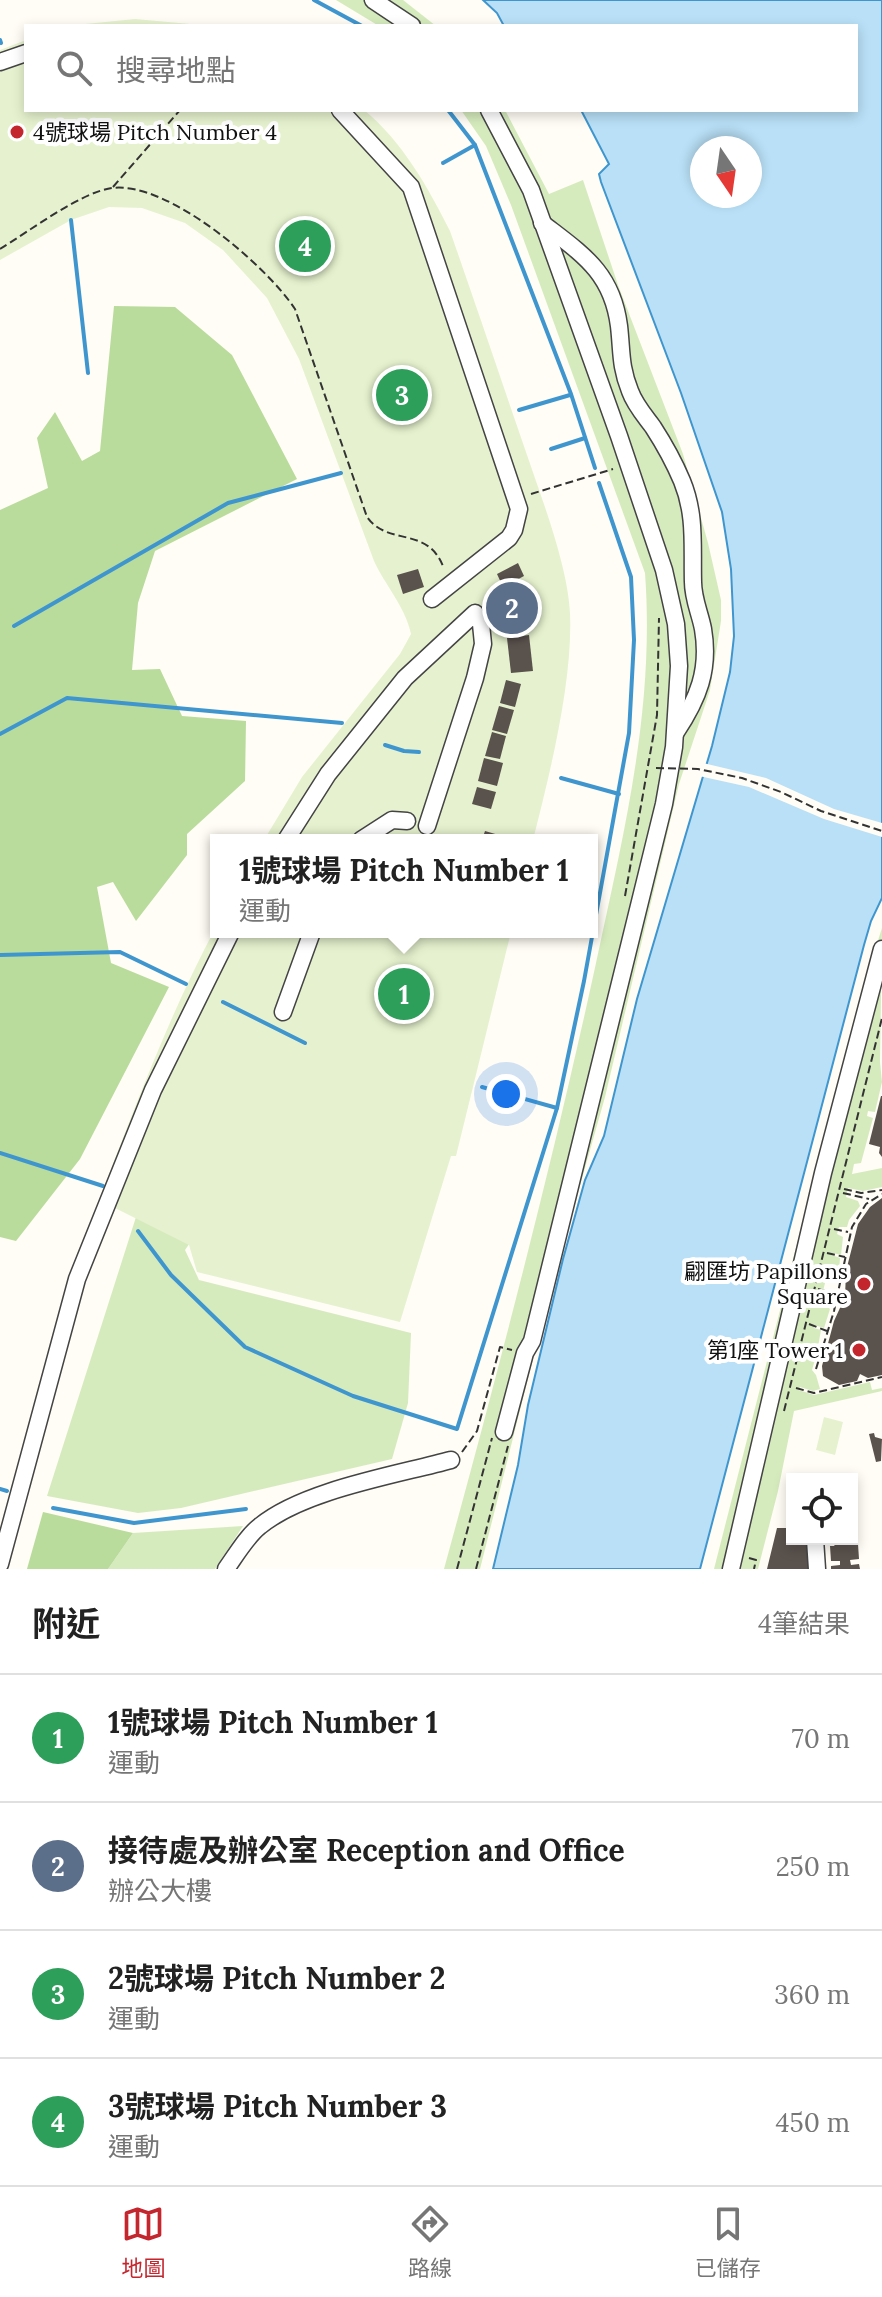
<!DOCTYPE html>
<html lang="zh-TW">
<head>
<meta charset="utf-8">
<style>
	:root { --surface:#fff; --page:#f2f2f2; --text:#222; --muted:#767676; --line:#e0e0e0; --accent:#c4262e }
	body { margin:0; font-family:Lora,"Noto Sans TC",serif; background:var(--page); color:var(--text) }
	.controls { position:absolute; right:24px; bottom:24px; display:grid; overflow:hidden; border-radius:0px; box-shadow:0 4px 12px #0003 }
	.controls button { width:72px; height:72px; display:grid; place-items:center; padding:0; border:0; border-bottom:2px solid var(--line); background:var(--surface); color:var(--text); font:40px sans-serif }
	.compass { position:absolute; left:690px; top:136px; width:72px; height:72px; border-radius:50%; background:var(--surface); box-shadow:0 4px 12px #0003; rotate:167deg }
	.you { position:absolute; left:506px; top:1094px; width:28px; height:28px; margin:-20px; border:6px solid #fff; border-radius:50%; background:#1a73e8; box-shadow:0 0 0 12px #1a73e833 }
	.badge { display:grid; place-items:center; width:52px; height:52px; border-radius:50%; background:var(--accent); color:#fff; font-size:26px; font-weight:700 }
	.pin { position:absolute; translate:-50% -50%; border:4px solid #fff; box-shadow:0 2px 8px #0006 }
	.popup { position:absolute; left:210px; top:834px; width:388px; height:104px; box-sizing:border-box; display:grid; place-content:center; border-radius:0px; background:var(--surface); filter:drop-shadow(0 2px 6px #0005); font-size:26px; white-space:nowrap; color:var(--muted) }
	.popup b { font-size:30px; color:var(--text) }
	.popup::after { content:''; position:absolute; left:50%; top:100%; margin-left:-16px; border:16px solid transparent; border-top-color:var(--surface) }
	.list { margin:0; padding:0; list-style:none }
	h2 { display:flex; justify-content:space-between; align-items:center; height:104px; margin:0; padding:0 32px; font-size:34px }
	h2 small { font-size:26px; font-weight:400; color:var(--muted) }
	.list li { display:grid; grid-template-columns:52px 1fr auto; gap:24px; align-items:center; box-sizing:border-box; height:128px; padding:0 32px; border-top:2px solid var(--line) }
	.list b { display:block; font-size:30px; white-space:nowrap }
	.list p { margin:0; font-size:26px; white-space:nowrap; color:var(--muted) }
	.list em { font-size:26px; font-style:normal; color:var(--muted) }
	.icon { flex:none; width:44px; height:44px; fill:none; stroke:currentColor; stroke-width:2; stroke-linecap:round; stroke-linejoin:round }
	.map { position:relative; flex:none; width:882px; height:1569px; overflow:hidden }
	.search { position:absolute; background:var(--surface); box-shadow:0 4px 12px #0003; left:24px; right:24px; top:24px; height:88px; display:flex; align-items:center; gap:20px; box-sizing:border-box; padding:0 28px; border-radius:0px; color:var(--muted); font-size:30px }
	.sheet { height:616px; background:var(--surface) }
	nav { display:flex; justify-content:space-around; align-items:center; box-sizing:border-box; height:112px; border-top:2px solid var(--line); background:var(--surface); font-size:22px; color:var(--muted) }
	nav a { display:grid; justify-items:center; gap:4px }
	nav .on { color:var(--accent) }
	.map>svg:first-child { display:block }
	.green { fill:#d5ebbd }
	.forest { fill:#b9dc9c }
	.pitch { fill:#e6f2cf }
	.water { fill:#b9e0f7; stroke:#3f96cf; stroke-width:2; fill-rule:evenodd }
	.pier { fill:#fffdf5 }
	.lines { fill:none; stroke-linecap:round; stroke-linejoin:round }
	.stream { stroke:#3f96cf; stroke-width:4 }
	.building { fill:#5a524d }
	.minor-casing { stroke:#444; stroke-width:19 }
	.path { stroke:#333; stroke-width:2; stroke-dasharray:8 4; stroke-linecap:butt }
	.minor { stroke:#fff; stroke-width:16 }
	.path-bridge { stroke:#333; stroke-width:2; stroke-dasharray:8 4; stroke-linecap:butt }
	.poi-dot { fill:#c4262e; stroke:#fff; stroke-width:3 }
	.labels { text-anchor:middle; stroke-width:8; stroke-linejoin:round; paint-order:stroke }
	.poi-label { font-size:22px; fill:#111; stroke:#fff; text-anchor:end }
</style>
</head>
<body>
<div class="map">
<svg width="882" height="1569" viewBox="0 0 882 1569">
	<rect width="100%" height="100%" fill="#fffdf5"/>
	<g class="green">
		<polygon points="336,0 403,0 436,26 379,26"/>
		<path d="M461,110H505L549,194L583,180L618,285L683,454L708,543L721,600V621L710,690L679,784L605,1097L547,1303L480,1569H444C499,1368 552,1166 596,963C624,832 655,708 645,573L511,205L486,146Z"/>
		<polygon points="882,928 880,1062 882,1082 875,1112 868,1111 867,1116 873,1118 861,1163 854,1164 852,1174 882,1168 882,1187 863,1191 848,1188 846,1197 858,1201 860,1206 849,1220 847,1227 839,1227 837,1234 843,1237 841,1255 833,1253 832,1255 840,1258 839,1272 836,1275 828,1271 819,1307 828,1307 830,1309 824,1328 814,1325 814,1328 821,1330 818,1347 814,1350 810,1344 808,1349 816,1356 812,1370 816,1375 820,1389 813,1391 800,1387 799,1390 814,1395 870,1382 872,1390 882,1388 882,1391 794,1411 778,1491 758,1569 714,1569 861,993"/>
		<polygon points="166,1123 212,1211 185,1250 199,1280 411,1333 408,1403 392,1459 181,1508 138,1513 47,1496"/>
		<polygon points="243,1526 215,1569 108,1569 133,1533"/>
	</g>
	<g class="forest">
		<polygon points="114,306 175,307 232,355 297,479 155,551 138,603 132,670 160,669 182,716 246,721 245,781 187,834 187,855 136,921 113,882 97,887 111,963 169,987 80,1159 16,1241 0,1237 0,510 48,488 37,438 55,412 82,461 100,451"/>
		<polygon points="43,1512 133,1533 108,1569 27,1569"/>
	</g>
	<g class="pitch">
		<polygon points="135,19 201,25 206,26 66,26"/>
		<path d="M26,40V110H364C402,141 428,187 450,231C476,305 501,380 527,455C542,499 568,567 570,613C573,681 550,773 533,840H264L302,777L400,654L411,634C406,608 385,585 374,561L299,359L267,298L223,250L185,223L142,208L109,207L71,220L0,260V50Z"/>
		<path d="M216,927V932H511L456,1156H451L400,1322L197,1272L189,1245L99,1200C135,1107 169,1015 216,927Z"/>
		<polygon points="824,1417 843,1422 835,1455 816,1450"/>
	</g>
	<path class="water" d="M483,0H882V898L871,921L864,945L700,1569H493L518,1465L528,1405L563,1259L585,1180L604,1136L637,999L712,746L730,672L734,636L731,569L722,512L681,393L601,182L599,174L609,164L581,110H856V26H504L497,13ZM702,148H750V196H702Z"/>
	<polygon class="pier" points="703,763 766,778 834,809 882,823 882,837 824,819 749,787 699,776"/>
	<g class="lines">
		<g class="stream">
			<polyline points="314,0 362,26"/>
			<polyline points="0,40 1,43"/>
			<polyline points="448,110 475,145 571,394 595,468"/>
			<polyline points="443,163 475,145"/>
			<polyline points="71,220 88,373"/>
			<polyline points="519,410 570,395"/>
			<polyline points="551,449 585,438"/>
			<polyline points="14,626 228,503 341,473"/>
			<polyline points="0,734 67,698 342,723"/>
			<polyline points="385,745 404,751 419,752"/>
			<polyline points="561,778 619,794"/>
			<polyline points="0,955 120,952 186,984"/>
			<polyline points="223,1002 305,1043"/>
			<polyline points="482,1087 557,1108"/>
			<polyline points="0,1153 103,1186"/>
			<polyline points="138,1231 171,1275 245,1347 353,1396 457,1429 557,1108 584,981 629,733 634,640 631,577 599,483"/>
			<polyline points="0,1489 7,1491"/>
			<polyline points="53,1508 134,1523 246,1509"/>
		</g>
	</g>
	<g class="building">
		<polygon points="518,563 524,576 503,587 497,574"/>
		<polygon points="418,569 424,587 403,594 397,575"/>
		<polygon points="519,590 527,620 505,626 497,597"/>
		<polygon points="529,635 533,671 511,673 507,638"/>
		<polygon points="506,680 521,684 515,707 500,703"/>
		<polygon points="499,706 514,710 507,734 492,730"/>
		<polygon points="492,732 506,736 500,759 485,756"/>
		<polygon points="484,758 503,763 497,786 478,781"/>
		<polygon points="477,787 496,792 491,809 472,804"/>
		<polygon points="485,831 509,838 508,840 482,840"/>
		<polygon points="881,1096 882,1096 882,1157 879,1153 880,1147 869,1144"/>
		<polygon points="882,1198 882,1375 868,1378 860,1374 857,1381 839,1385 823,1376 822,1366 834,1321 845,1297 846,1271 858,1224 870,1207"/>
		<polygon points="874,1433 875,1437 882,1439 881,1461 876,1462 869,1434"/>
		<polygon points="777,1528 792,1528 792,1539 810,1539 812,1569 767,1569"/>
		<polygon points="846,1540 846,1545 858,1544 859,1559 850,1560 851,1565 859,1564 860,1569 831,1569 831,1566 840,1565 840,1561 831,1561 830,1546 834,1546 838,1541"/>
	</g>
	<g class="lines">
		<g class="minor-casing">
			<g id="minor">
				<polyline points="373,0 412,26"/>
				<polyline points="0,62 26,53"/>
				<polyline points="340,110 411,187 519,509 514,530 509,538 432,599"/>
				<polyline points="489,110 531,190 619,436 664,570 676,624 679,666 674,747 664,804 532,1341 525,1353 504,1432"/>
				<path d="M542,223C582,254 612,272 619,326C622,352 620,366 630,391C635,405 645,416 653,427C664,444 674,462 682,481C696,515 692,546 693,582C693,599 700,613 703,629C710,670 698,699 676,732"/>
				<polyline points="286,840 328,774 405,678 475,613 481,624 483,644 475,678 427,826"/>
				<polyline points="361,840 392,820 407,821"/>
				<polyline points="283,1012 312,932"/>
				<polyline points="815,1539 817,1569"/>
				<polyline points="0,1564 77,1279 153,1090 231,932"/>
				<path d="M226,1569C236,1555 247,1536 260,1526C304,1490 396,1475 451,1460"/>
				<polyline points="731,1569 823,1173 882,949"/>
			</g>
		</g>
		<g class="path">
			<polyline points="113,187 180,110"/>
			<path d="M0,249C28,232 81,192 112,188C168,181 266,265 295,309L367,517C388,547 429,525 444,569"/>
			<polyline points="531,494 613,469"/>
			<polyline points="625,896 657,715 659,618"/>
			<polyline points="844,1189 861,1193 882,1190"/>
			<polyline points="843,1193 869,1199"/>
			<polyline points="834,1229 848,1232"/>
			<polyline points="827,1253 845,1257"/>
			<polyline points="818,1289 836,1294"/>
			<polyline points="809,1324 827,1331"/>
			<polyline points="804,1344 820,1353"/>
			<polyline points="816,1369 834,1311 852,1227 866,1204 882,1194"/>
			<polyline points="796,1388 814,1393 882,1377"/>
			<polyline points="784,1411 882,1018"/>
			<polyline points="462,1452 477,1431 500,1347 512,1350"/>
			<polyline points="749,1558 756,1560 754,1569"/>
			<polyline points="457,1569 492,1438"/>
			<polyline points="476,1569 508,1446"/>
		</g>
		<use href="#minor" class="minor"/>
		<polyline class="path-bridge" points="656,768 698,769 742,778 781,792 821,811 882,831"/>
	</g>
	<g class="poi-dot">
		<circle cx="17" cy="132" r="8"/>
		<circle cx="864" cy="1284" r="8"/>
		<circle cx="859" cy="1350" r="8"/>
	</g>
	<g class="labels">
		<g class="poi-label">
			<text x="33" y="140" text-anchor="start">4號球場 Pitch Number 4</text>
			<text x="848" y="1279">翩匯坊 Papillons<tspan x="848" dy="25">Square</tspan></text>
			<text x="843" y="1358">第1座 Tower 1</text>
		</g>
	</g>
</svg>
<div class="controls">
<button><svg class="icon" aria-label="locate" viewBox="0 0 24 24"><circle cx="12" cy="12" r="6"/><path d="M12 2v4M12 18v4M2 12h4M18 12h4"/></svg></button>
</div>
<svg class="compass" viewBox="-18 -18 36 36"><path d="M0-13l5 13h-10z" fill="#e53935"/><path d="M0 13l5-13h-10z" fill="#767676"/></svg>
<div class="you"></div>
<div class="pin badge" style="left:404px;top:994px;background:#2e9e5b">1</div>
<div class="popup"><b>1號球場 Pitch Number 1</b>運動</div>
<div class="pin badge" style="left:512px;top:608px;background:#5c6f8a">2</div>
<div class="pin badge" style="left:402px;top:395px;background:#2e9e5b">3</div>
<div class="pin badge" style="left:305px;top:246px;background:#2e9e5b">4</div>
<div class="search"><svg class="icon" aria-label="search" viewBox="0 0 24 24"><circle cx="10" cy="10" r="6"/><path d="M15 15l6 6"/></svg>搜尋地點</div>
</div>
<section class="sheet">
<h2>附近<small>4筆結果</small></h2>
<ul class="list">
<li><span class="badge" style="background:#2e9e5b">1</span><div><b>1號球場 Pitch Number 1</b><p>運動</p></div><em>70 m</em></li>
<li><span class="badge" style="background:#5c6f8a">2</span><div><b>接待處及辦公室 Reception and Office</b><p>辦公大樓</p></div><em>250 m</em></li>
<li><span class="badge" style="background:#2e9e5b">3</span><div><b>2號球場 Pitch Number 2</b><p>運動</p></div><em>360 m</em></li>
<li><span class="badge" style="background:#2e9e5b">4</span><div><b>3號球場 Pitch Number 3</b><p>運動</p></div><em>450 m</em></li>
</ul>
</section>
<nav>
<a class="on"><svg class="icon" aria-label="map" viewBox="0 0 24 24"><path d="M3 6l6-2 6 2 6-2v14l-6 2-6-2-6 2zM9 4v14M15 6v14"/></svg>地圖</a>
<a><svg class="icon" aria-label="directions" viewBox="0 0 24 24"><path d="M12 3l9 9-9 9-9-9zM9 14v-3h6M13 9l2 2-2 2"/></svg>路線</a>
<a><svg class="icon" aria-label="saved" viewBox="0 0 24 24"><path d="M7 4h10v16l-5-4-5 4z"/></svg>已儲存</a>
</nav>
</body>
</html>
